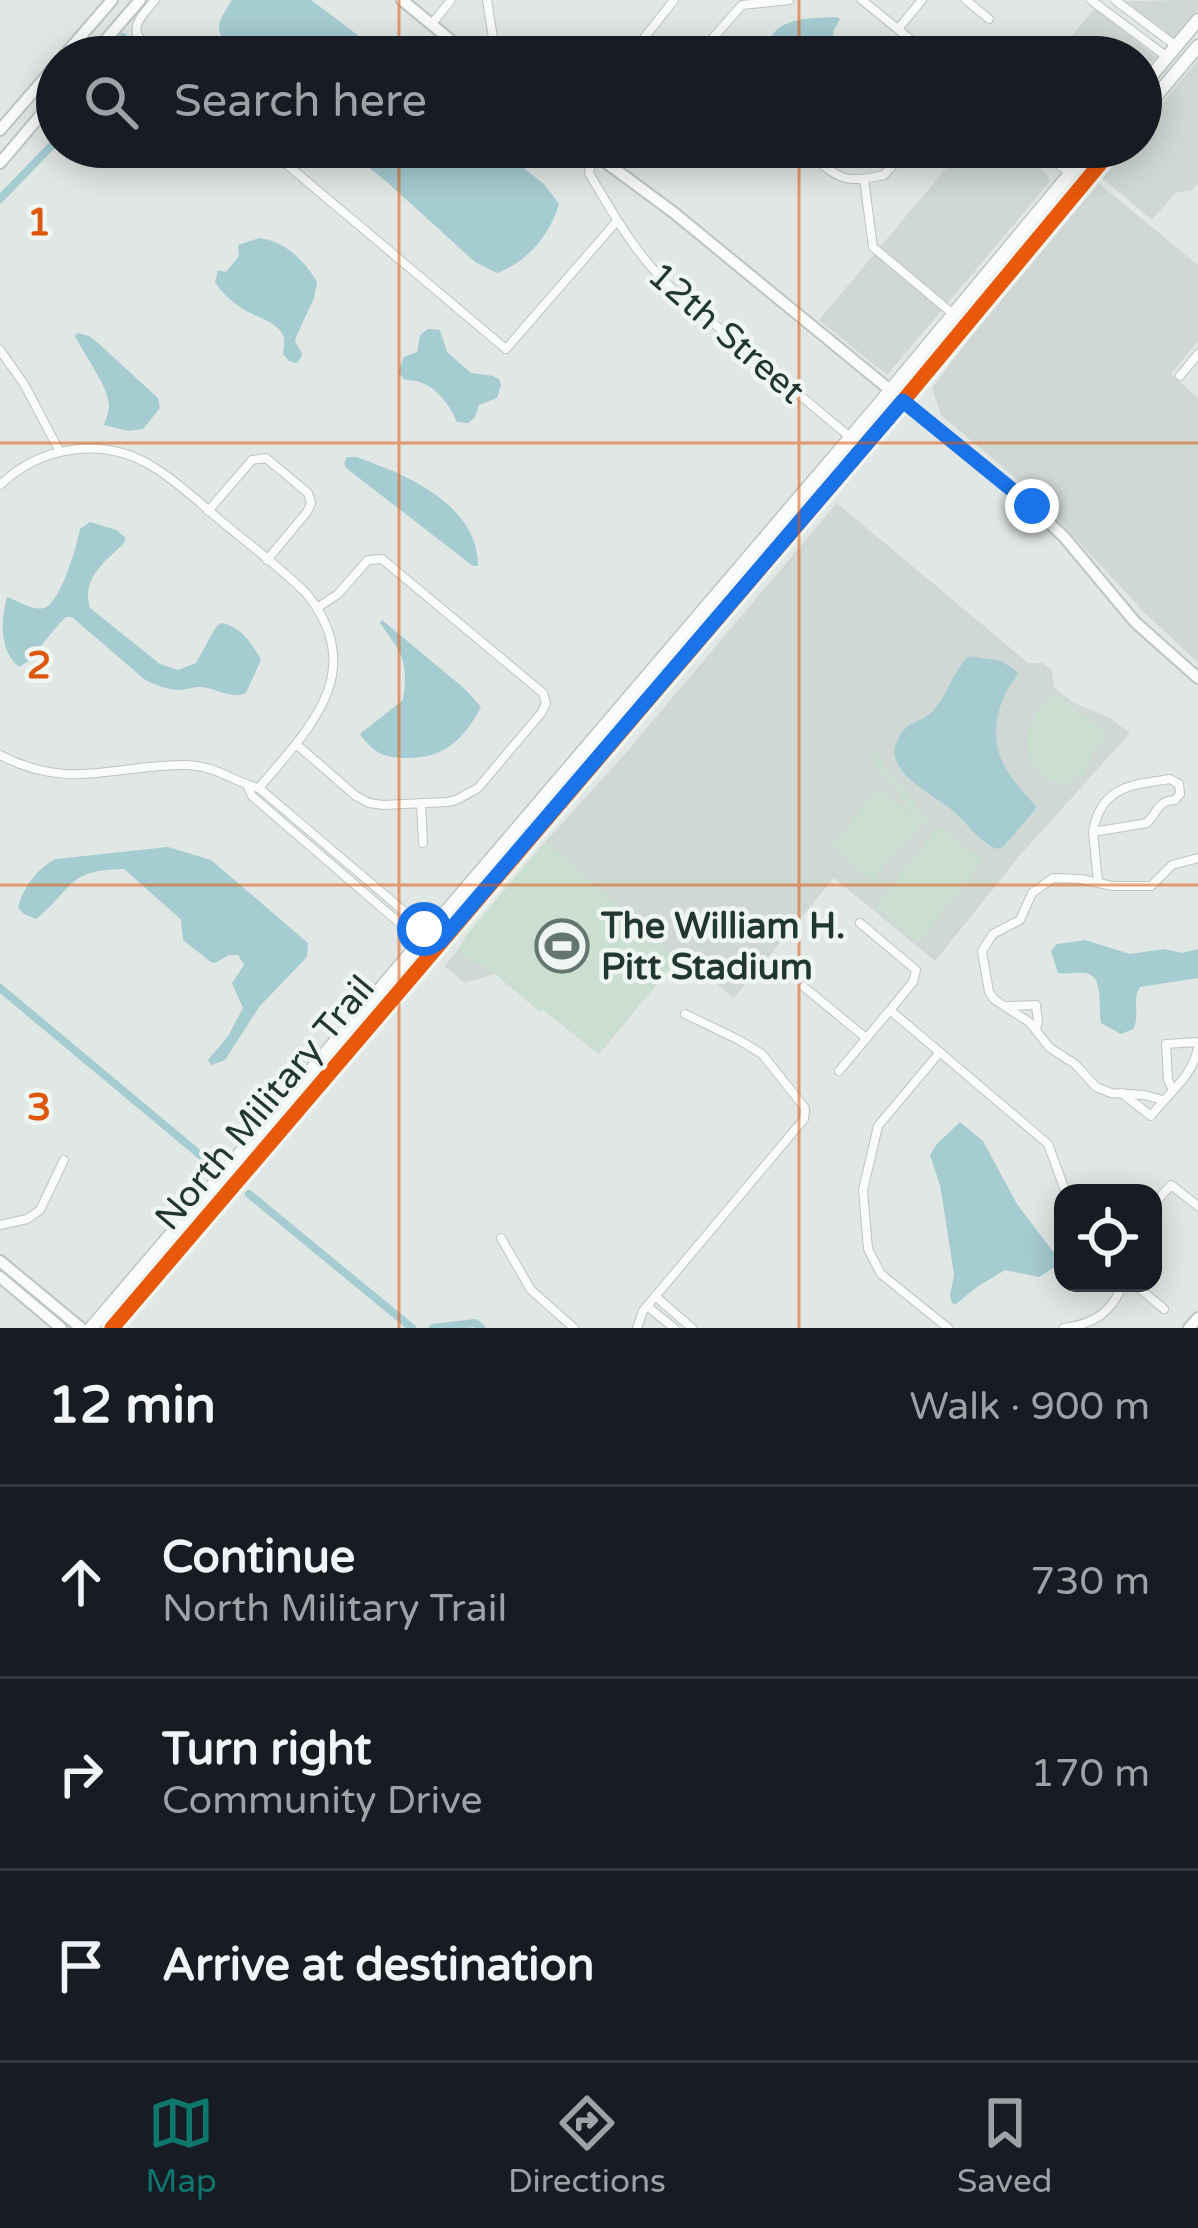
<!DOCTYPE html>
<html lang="en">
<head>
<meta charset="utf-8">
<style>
	:root { --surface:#171b24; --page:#20242c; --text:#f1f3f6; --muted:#9ea1a6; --line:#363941; --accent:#0f766e }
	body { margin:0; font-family:"Varela Round",sans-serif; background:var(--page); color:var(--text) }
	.controls { position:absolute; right:36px; bottom:36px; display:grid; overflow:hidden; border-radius:24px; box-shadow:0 6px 30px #0003 }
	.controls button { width:108px; height:108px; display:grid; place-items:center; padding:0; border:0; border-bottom:3px solid var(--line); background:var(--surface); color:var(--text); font:60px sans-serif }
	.stop { position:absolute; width:36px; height:36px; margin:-27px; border:9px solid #1a73e8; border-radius:50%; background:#fff }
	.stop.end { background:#1a73e8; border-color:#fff; box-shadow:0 3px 12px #0008 }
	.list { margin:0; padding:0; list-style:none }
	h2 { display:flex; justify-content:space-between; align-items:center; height:156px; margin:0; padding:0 48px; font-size:51px }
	h2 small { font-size:39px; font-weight:400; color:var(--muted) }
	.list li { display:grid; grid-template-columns:78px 1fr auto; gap:36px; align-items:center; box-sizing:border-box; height:192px; padding:0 48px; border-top:3px solid var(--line) }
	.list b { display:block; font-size:45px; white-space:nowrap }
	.list p { margin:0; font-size:39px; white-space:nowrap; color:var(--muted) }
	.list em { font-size:39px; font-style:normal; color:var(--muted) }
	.icon { flex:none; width:66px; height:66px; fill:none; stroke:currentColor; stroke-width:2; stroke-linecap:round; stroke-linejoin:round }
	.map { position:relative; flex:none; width:1198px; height:1328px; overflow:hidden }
	.search { position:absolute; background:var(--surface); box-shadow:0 6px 30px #0003; left:36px; right:36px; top:36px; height:132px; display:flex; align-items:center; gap:30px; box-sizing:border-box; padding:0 42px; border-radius:66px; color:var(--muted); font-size:45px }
	.sheet { height:732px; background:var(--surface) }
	nav { display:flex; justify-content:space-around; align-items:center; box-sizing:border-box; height:168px; border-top:3px solid var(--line); background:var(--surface); font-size:33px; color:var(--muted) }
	nav a { display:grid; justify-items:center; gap:6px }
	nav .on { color:var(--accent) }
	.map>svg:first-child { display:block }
	.built { fill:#cfd8d4 }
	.grass { fill:#cbdfd1 }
	.water { fill:#a5ccd1 }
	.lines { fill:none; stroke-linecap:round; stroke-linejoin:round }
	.canal { stroke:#a5ccd1; stroke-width:8 }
	.minor-casing { stroke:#bec4c1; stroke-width:10 }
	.tertiary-casing { stroke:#bec4c1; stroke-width:14 }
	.secondary-casing { stroke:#bec4c1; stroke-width:15 }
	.minor { stroke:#fafbfb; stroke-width:8 }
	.tertiary { stroke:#fafbfb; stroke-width:10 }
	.secondary { stroke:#fafbfb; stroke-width:12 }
	.cycleway-casing { stroke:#eff6f2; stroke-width:22 }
	.cycleway { stroke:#e8590c; stroke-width:15 }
	.route { stroke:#1a73e8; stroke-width:15 }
	.grid { fill:none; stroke:#de570e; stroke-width:3; stroke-opacity:0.55 }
	.labels { text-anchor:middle; stroke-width:9; stroke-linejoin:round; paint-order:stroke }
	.street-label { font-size:36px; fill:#223731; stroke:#eff6f2 }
	.poi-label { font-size:36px; font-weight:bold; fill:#223731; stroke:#eff6f2; text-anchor:start }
	.grid-label { font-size:39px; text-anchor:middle; font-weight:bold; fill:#de570e; stroke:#eff6f2; stroke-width:9; stroke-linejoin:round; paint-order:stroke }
</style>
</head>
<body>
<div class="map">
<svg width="1198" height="1328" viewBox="0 0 1198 1328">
	<rect width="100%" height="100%" fill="#e1e7e4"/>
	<g class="built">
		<polygon points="1198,0 1198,9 1174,39 1123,1"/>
		<polygon points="1095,8 1156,57 1141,75 1141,57 1054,57"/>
		<polygon points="1198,60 1198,183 1191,191 1176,192 1152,220 1101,177 1126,147 1141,147 1141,129"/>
		<polygon points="964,147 1016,147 1048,175 1049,183 887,375 819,320"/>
		<polygon points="1097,182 1198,265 1198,341 1171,374 1198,398 1198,663 1145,613 1032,492 941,415 932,388 1001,297"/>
		<polygon points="837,503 1028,663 1043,663 1052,671 1054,688 1074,703 1110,718 1130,733 1022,853 935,961 834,878 734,998 681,955 599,1054 543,1010 540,1012 495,974 464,983 445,966 464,942 466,936 545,842 624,755"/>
	</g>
	<g class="grass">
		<path d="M1054,693L1104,732L1103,741L1088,760L1091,764L1080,777L1076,774L1066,786C1015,774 1019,722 1054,693Z"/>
		<polygon points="874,752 929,822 925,827 921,823 899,851 895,851 873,881 831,846 879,788 920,821 869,756"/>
		<polygon points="940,826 983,861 918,942 875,906"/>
		<polygon points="545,842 620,907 619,910 678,958 599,1052 543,1009 540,1011 482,963 475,963 459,949 466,936"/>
	</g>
	<g class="water">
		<path d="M232,0H311L375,48L382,57H242C216,32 211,33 232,0Z"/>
		<path d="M836,17L840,19L833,32L834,44L849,57H770L767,53C770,16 806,19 836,17Z"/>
		<path d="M343,147H497L544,184L559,204C550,235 527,262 497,273L475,262L387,182Z"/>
		<path d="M259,238C285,241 304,260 317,282L314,298L296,337L295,342L302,353L301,358L296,363L289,361L283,354C284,350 285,339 283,335C276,321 255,317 243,309C232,302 221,292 215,282L218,270L226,272L239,256L238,245Z"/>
		<path d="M428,329L440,330L447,352L471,373L493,376L499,379L501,385L497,398L479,405L475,417L468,423L457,422C448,401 431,379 405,380L398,372L404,357L417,352L420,335Z"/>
		<path d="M78,333L89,336L98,343L158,398L160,408L143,429L129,431L104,425C105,422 109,410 109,406C109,387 83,353 75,336Z"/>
		<path d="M347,457H356C405,474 478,504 478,566H473L346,468L344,463Z"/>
		<path d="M90,522L116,530L126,538L124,543C105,562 81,578 90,608L160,664L178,670L196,663L216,627L221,623C239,625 253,644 261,660L246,693C230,700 218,688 200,687C194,687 187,689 181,690C167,690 155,685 144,679L72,617H66L60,623L27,662L19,667C0,651 0,623 7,597C17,600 32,611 44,608C60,604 77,546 80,529Z"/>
		<path d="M382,620L465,689L481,707C464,739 445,758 408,758C385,758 373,753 360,734L403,700C409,660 402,654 380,623Z"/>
		<path d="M969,656L1001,661L1018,672C1014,682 1007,689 1003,699C984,745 1005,774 1036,806L1035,810L1003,847L997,849C976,840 966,820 948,807C925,789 875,767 903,731C911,721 925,720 933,711C948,694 953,671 969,656Z"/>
		<path d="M168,847L211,860L308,943L307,957L259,1007L225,1060L211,1065L208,1060L228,1036L243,1008L232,983L244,965L238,955H229L215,963L211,962L183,940L181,920L176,915L124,869C65,870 75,888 36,919L24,914L18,908C23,888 37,868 56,859Z"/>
		<path d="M1085,940L1130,954L1165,949L1182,953L1198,949V978L1140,987C1131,1001 1141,1016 1133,1029L1121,1034L1101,1023C1098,1010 1104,980 1089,974C1081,971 1066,975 1058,973L1051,951L1057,944Z"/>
		<polygon points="960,1122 983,1141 1017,1204 1054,1253 1055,1267 1039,1277 1005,1270 977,1287 956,1304 952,1303 950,1295 954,1275 945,1216 940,1185 930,1155 937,1144"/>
	</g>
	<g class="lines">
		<g class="canal">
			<polyline points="118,57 123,37"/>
			<polyline points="0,199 57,140"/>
			<polyline points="0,988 211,1164"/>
			<polyline points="249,1194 412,1328"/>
			<polyline points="433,1328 475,1323 481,1328"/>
		</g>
		<g class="minor-casing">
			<g id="minor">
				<path d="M155,0C130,29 129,32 159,57"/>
				<polyline points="487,0 493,38 513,57"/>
				<polyline points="862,0 932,57"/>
				<polyline points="966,0 989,19"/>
				<polyline points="1091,0 1167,57"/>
				<polyline points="1115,0 1176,46"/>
				<polyline points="431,25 451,0"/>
				<polyline points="898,29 922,0"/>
				<polyline points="629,57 674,0"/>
				<polyline points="702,57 705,47 742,5 789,0"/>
				<polyline points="266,147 506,349 617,221"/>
				<path d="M802,147C836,175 838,186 884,175L909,147"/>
				<polyline points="1038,147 1069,173"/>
				<path d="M597,156L591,163L589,173C615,217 638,259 677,293L850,437"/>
				<polyline points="864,179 873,247 953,314"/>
				<polyline points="0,350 24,384 60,452"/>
				<polyline points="1180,376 1198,354"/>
				<path d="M0,485C42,445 105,436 155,468C179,483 200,503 221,521C250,545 281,568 307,594C369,673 309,728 259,788"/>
				<polyline points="208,511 252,460 266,458 308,493 311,503 307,512 267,560"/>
				<polyline points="296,744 356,796 369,803 383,805 447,802 456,800 478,788 542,712 546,703 543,693 382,559 368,560 338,594 317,608"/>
				<path d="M0,755C71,792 116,764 187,765C218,766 232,782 259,788L440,942"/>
				<path d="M1170,779L1179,784L1180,794L1175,800C1157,801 1158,812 1147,823L1093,832C1101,786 1131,785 1170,779Z"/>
				<polyline points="248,787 252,796 432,951"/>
				<polyline points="421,803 423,843"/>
				<polyline points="1093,832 1098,883"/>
				<polyline points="860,923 916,970 913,982 890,1010 1048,1144 1066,1193"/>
				<polyline points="804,987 866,1038"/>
				<polyline points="1008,1006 1036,1005 1038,1022 1036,1029"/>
				<polyline points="940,1052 878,1126 863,1190 868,1249 881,1274 948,1328"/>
				<polyline points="839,1071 890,1010"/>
				<polyline points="1173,1090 1168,1080 1166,1044 1198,1042"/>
				<path d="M1122,1093L1151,1116C1168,1093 1193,1077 1198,1047"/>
				<polyline points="1163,1100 1144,1095 1111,1093 1096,1087 1075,1064 1050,1048 1029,1022 995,1000 989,992 982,951 993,934 1020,920 1032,893 1053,878 1081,879 1112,886 1151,886 1172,865 1198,858"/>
				<polyline points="1153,1205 1171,1185 1198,1206"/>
				<polyline points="0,1225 27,1219 40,1210 64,1160"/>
				<polyline points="501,1238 531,1290 574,1328"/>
				<polyline points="1133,1283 1164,1309"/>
				<polyline points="655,1296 692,1328"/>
				<polyline points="647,1306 674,1328"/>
				<polyline points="637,1328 643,1311 804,1119 805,1108 762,1054 739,1040 685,1014"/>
				<path d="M1064,1328C1094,1324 1113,1312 1123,1283"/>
			</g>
		</g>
		<g class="tertiary-casing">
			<g id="tertiary">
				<polyline points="402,0 471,57"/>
				<polyline points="63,57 112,0"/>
				<polyline points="91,57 140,0"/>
				<polyline points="0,130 57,64"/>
				<polyline points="585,147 673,212 1035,509 1065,538 1135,622 1198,678"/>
				<polyline points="0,163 57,96"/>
				<polyline points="0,1261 81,1328"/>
				<polyline points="0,1277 61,1328"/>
				<polyline points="1189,1328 1198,1318"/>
			</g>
		</g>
		<g class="secondary-casing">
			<g id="secondary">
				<polyline points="1141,88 1198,20"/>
				<polyline points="1141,114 1198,46"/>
				<polyline points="91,1328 878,405 1092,147"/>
				<polyline points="112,1328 903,401 1114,147"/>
			</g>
		</g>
		<use href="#minor" class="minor"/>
		<use href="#tertiary" class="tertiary"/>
		<use href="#secondary" class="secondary"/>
		<g class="cycleway-casing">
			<polyline id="cycleway" points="112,1328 903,401 1114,147"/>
		</g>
		<use href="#cycleway" class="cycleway"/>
	</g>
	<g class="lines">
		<polyline class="route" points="424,929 440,942 903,401 1032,506"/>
	</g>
	<path class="grid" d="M399,0V57M799,0V57M399,147V1328M799,147V1328M0,443H1198M0,885H1198"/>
	<defs>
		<g id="stadium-ring" transform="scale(2.7)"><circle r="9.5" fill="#eff6f2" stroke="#657570" stroke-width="1.5"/><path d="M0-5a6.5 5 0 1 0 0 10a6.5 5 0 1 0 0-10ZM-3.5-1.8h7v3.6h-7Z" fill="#657570"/></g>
	</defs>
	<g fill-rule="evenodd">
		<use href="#stadium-ring" x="562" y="946"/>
	</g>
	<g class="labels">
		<g class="street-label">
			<text transform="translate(727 332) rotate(41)" y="13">12th Street</text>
			<text transform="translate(264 1102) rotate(-50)" y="13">North Military Trail</text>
		</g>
		<g class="poi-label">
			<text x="601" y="938">The William H.<tspan x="601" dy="41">Pitt Stadium</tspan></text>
		</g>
	</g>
	<g class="grid-label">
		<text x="39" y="235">1</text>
		<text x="39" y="678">2</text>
		<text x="39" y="1120">3</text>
	</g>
</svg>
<div class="controls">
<button><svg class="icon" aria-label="locate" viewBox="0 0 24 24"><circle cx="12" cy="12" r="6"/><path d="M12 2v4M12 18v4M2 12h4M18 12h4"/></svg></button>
</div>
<div class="stop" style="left:424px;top:929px"></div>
<div class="stop end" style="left:1032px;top:506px"></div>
<div class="search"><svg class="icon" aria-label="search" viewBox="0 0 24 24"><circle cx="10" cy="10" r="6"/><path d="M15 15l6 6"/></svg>Search here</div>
</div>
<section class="sheet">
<h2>12 min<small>Walk · 900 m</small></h2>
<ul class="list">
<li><svg class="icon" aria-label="ahead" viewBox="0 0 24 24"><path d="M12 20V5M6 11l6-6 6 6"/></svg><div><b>Continue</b><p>North Military Trail</p></div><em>730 m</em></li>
<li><svg class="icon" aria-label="right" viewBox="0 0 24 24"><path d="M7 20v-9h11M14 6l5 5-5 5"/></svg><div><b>Turn right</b><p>Community Drive</p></div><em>170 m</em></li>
<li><svg class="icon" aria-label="arrive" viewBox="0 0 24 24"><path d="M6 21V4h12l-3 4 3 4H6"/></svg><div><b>Arrive at destination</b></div></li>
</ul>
</section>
<nav>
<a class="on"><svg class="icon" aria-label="map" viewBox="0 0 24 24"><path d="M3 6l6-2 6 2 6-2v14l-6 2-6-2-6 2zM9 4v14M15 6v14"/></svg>Map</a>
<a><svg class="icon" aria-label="directions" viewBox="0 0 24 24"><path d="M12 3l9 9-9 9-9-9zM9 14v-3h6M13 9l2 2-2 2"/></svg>Directions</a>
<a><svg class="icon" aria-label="saved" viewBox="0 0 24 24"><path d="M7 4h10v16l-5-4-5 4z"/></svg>Saved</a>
</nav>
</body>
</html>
